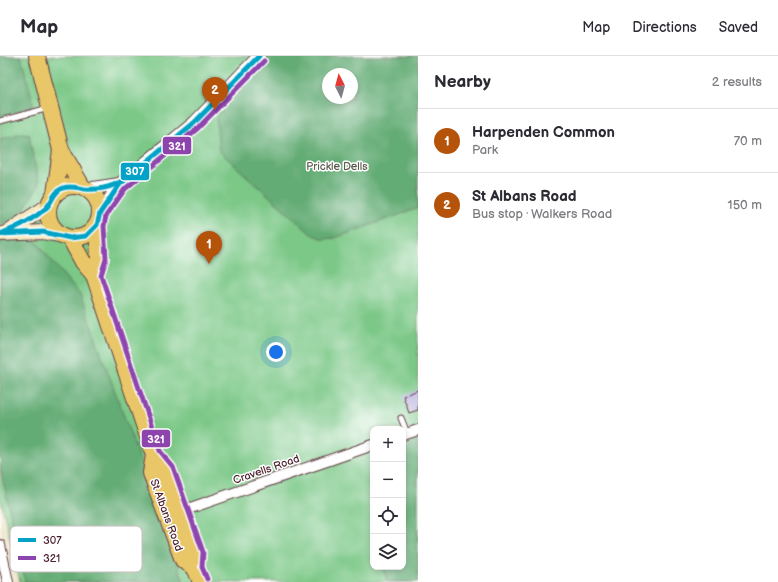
<!DOCTYPE html>
<html lang="en">
<head>
<meta charset="utf-8">
<style>
	:root { --surface:#fff; --page:#f2f2f3; --text:#2b2b33; --muted:#7c7c81; --line:#e1e1e2; --accent:#b45309 }
	body { margin:0; font-family:"Balsamiq Sans",sans-serif; background:var(--page); color:var(--text) }
	.controls { position:absolute; right:12px; bottom:12px; display:grid; overflow:hidden; border-radius:8px; box-shadow:0 2px 6px #0003 }
	.controls button { width:36px; height:36px; display:grid; place-items:center; padding:0; border:0; border-bottom:1px solid var(--line); background:var(--surface); color:var(--text); font:20px sans-serif }
	.compass { position:absolute; left:322px; top:12px; width:36px; height:36px; border-radius:50%; background:var(--surface); box-shadow:0 2px 6px #0003; rotate:354deg }
	.you { position:absolute; left:276px; top:296px; width:14px; height:14px; margin:-10px; border:3px solid #fff; border-radius:50%; background:#1a73e8; box-shadow:0 0 0 6px #1a73e833 }
	.badge { display:grid; place-items:center; width:26px; height:26px; border-radius:50%; background:var(--accent); color:#fff; font-size:13px; font-weight:700 }
	.pin { position:absolute; translate:-50% -33px; filter:drop-shadow(0 1px 2px #0008) }
	.pin::after { content:''; position:absolute; top:21px; width:14px; height:12px; background:inherit; clip-path:polygon(0 0,100% 0,50% 100%) }
	.list { margin:0; padding:0; list-style:none }
	h2 { display:flex; justify-content:space-between; align-items:center; height:52px; margin:0; padding:0 16px; font-size:17px }
	h2 small { font-size:13px; font-weight:400; color:var(--muted) }
	.list li { display:grid; grid-template-columns:26px 1fr auto; gap:12px; align-items:center; box-sizing:border-box; height:64px; padding:0 16px; border-top:1px solid var(--line) }
	.list b { display:block; font-size:15px; white-space:nowrap }
	.list p { margin:0; font-size:13px; white-space:nowrap; color:var(--muted) }
	.list em { font-size:13px; font-style:normal; color:var(--muted) }
	.icon { flex:none; width:22px; height:22px; fill:none; stroke:currentColor; stroke-width:2; stroke-linecap:round; stroke-linejoin:round }
	.map { position:relative; flex:none; width:418px; height:526px; overflow:hidden }
	header { display:flex; align-items:center; gap:24px; box-sizing:border-box; height:56px; padding:0 20px; background:var(--surface); border-bottom:1px solid var(--line) }
	header strong { font-size:19px }
	nav { display:flex; gap:22px; margin-inline-start:auto; font-size:14px }
	main { display:flex }
	aside { flex:1; background:var(--surface) }
	.map>svg:first-child { display:block }
	.green { fill:#7bc887; stroke:#627459; fill-rule:evenodd }
	.forest { fill:#64ac74; stroke:#576650; fill-rule:evenodd }
	.building { fill:#b4acda }
	.lines { fill:none; stroke-linecap:round; stroke-linejoin:round }
	.service-casing { stroke:#623c42; stroke-width:7 }
	.minor-casing { stroke:#623c42; stroke-width:12 }
	.tertiary-casing { stroke:#623c42; stroke-width:14 }
	.secondary-casing { stroke:#623c42; stroke-width:16 }
	.primary-casing { stroke:#623c42; stroke-width:18 }
	.service { stroke:#fff; stroke-width:5 }
	.minor { stroke:#fff; stroke-width:10 }
	.tertiary { stroke:#fff; stroke-width:12 }
	.secondary { stroke:#f6e9c3; stroke-width:14 }
	.primary { stroke:#e9c769; stroke-width:16 }
	.bus-1-casing { stroke:#fff; stroke-width:8 }
	.bus-2-casing { stroke:#fff; stroke-width:8 }
	.bus-1 { stroke:#04a2c6; stroke-width:5 }
	.bus-2 { stroke:#8e44ad; stroke-width:5 }
	.labels { text-anchor:middle; stroke-width:3; stroke-linejoin:round; paint-order:stroke }
	.park-label { font-size:11px; fill:#5b5a4b; stroke:#fff }
	.street-label { font-size:11px; fill:#4a1f2b; stroke:#fff }
	.key { fill:#fff; stroke:#c9bcbf; stroke-width:1 }
	.key-label { font-size:11px; fill:#4a1f2b }
	.line-badge { stroke:#fff; stroke-width:1.5 }
	.badge-label { font-size:11px; text-anchor:middle; font-weight:bold; fill:#fff }
</style>
</head>
<body>
<header>
<strong>Map</strong>
<nav><a>Map</a><a>Directions</a><a>Saved</a></nav>
</header>
<main>
<div class="map">
<svg width="418" height="526" viewBox="0 0 418 526">
	<rect width="100%" height="100%" fill="#fff"/>
	<filter id="ink" filterUnits="userSpaceOnUse"><feTurbulence type="fractalNoise" baseFrequency=".025" numOctaves="2"/><feDisplacementMap in="SourceGraphic" scale="8" xChannelSelector="R" yChannelSelector="G"/><feConvolveMatrix kernelMatrix="1 2 1 2 8 2 1 2 1" color-interpolation-filters="sRGB"/></filter>
	<filter id="wash" filterUnits="userSpaceOnUse"><feTurbulence type="fractalNoise" baseFrequency=".012" numOctaves="4" result="noise"/><feDisplacementMap in="SourceGraphic" scale="16" xChannelSelector="R" yChannelSelector="G"/><feGaussianBlur stdDeviation="0.9" result="paint"/><feColorMatrix in="noise" values="0 0 0 0 0 0 0 0 0 0 0 0 0 0 0 0 0 1.4 0 .05"/><feComposite in="paint" operator="in"/></filter>
	<g filter="url(#wash)">
		<rect width="100%" height="100%" fill="#e9e3c3"/>
		<path class="green" d="M0,0H418V526H20L0,441ZM328,18H352V42H328ZM373,373H403V511H373Z"/>
		<g class="forest">
			<polygon points="0,0 21,0 34,50 0,60"/>
			<path d="M271,0H418V152L335,182L323,183L311,178L219,95L216,61ZM328,18H352V42H328Z"/>
			<polygon points="22,77 29,78 39,129 18,162 0,168 0,83"/>
			<polygon points="20,181 35,184 80,239 184,526 25,526 0,410 0,186"/>
			<polygon points="418,384 418,526 387,526 384,511 403,511 403,399 413,385"/>
		</g>
		<g id="blocks">
			<polygon class="building" points="418,334 418,354 409,357 403,340"/>
		</g>
	</g>
	<g filter="url(#ink)">
		<use href="#blocks" fill-opacity="0" stroke="#623c42" stroke-width="1"/>
		<g class="lines">
			<g class="service-casing">
				<g id="service">
					<polyline points="0,65 49,52"/>
					<polyline points="401,362 407,377"/>
				</g>
			</g>
			<g class="minor-casing">
				<g id="minor">
					<polyline points="403,379 418,374"/>
					<polyline points="176,457 373,389"/>
					<polyline points="0,489 8,526"/>
				</g>
			</g>
			<g class="tertiary-casing">
				<g id="tertiary">
					<polyline points="86,133 120,128"/>
					<polyline points="100,157 120,128 194,67 259,0"/>
				</g>
			</g>
			<g class="secondary-casing">
				<g id="secondary">
					<polyline points="7,176 48,150"/>
					<polyline points="0,178 43,176 60,179"/>
				</g>
			</g>
			<g class="primary-casing">
				<g id="primary">
					<polyline points="37,0 61,94 83,132"/>
					<circle cx="74" cy="156" r="26"/>
					<polyline points="55,138 61,94"/>
					<polyline points="70,182 83,206 94,219 154,399 166,413 196,498 195,512 201,526"/>
					<polyline points="94,219 99,202 97,169"/>
					<polyline points="154,399 151,417 167,461 183,504 195,512"/>
				</g>
			</g>
			<use href="#service" class="service"/>
			<use href="#minor" class="minor"/>
			<use href="#tertiary" class="tertiary"/>
			<use href="#secondary" class="secondary"/>
			<use href="#primary" class="primary"/>
			<g class="bus-1-casing">
				<g id="bus-1">
					<polyline points="0,178 43,176 70,182 86,180 97,169 100,157 120,128 194,67 259,0"/>
					<path d="M0,178C16,172 33,164 46,152C52,146 54,135 63,132C71,129 77,132 85,133C106,135 122,127 138,114"/>
				</g>
			</g>
			<g class="bus-2-casing">
				<polyline id="bus-2" points="207,523 202,511 203,496 173,411 160,395 101,219 106,203 104,170 106,160 125,133 198,72 264,5"/>
			</g>
			<use href="#bus-1" class="bus-1"/>
			<use href="#bus-2" class="bus-2"/>
		</g>
	</g>
	<g class="labels">
		<g class="park-label">
			<text x="337" y="114">Prickle Dells</text>
		</g>
		<g class="street-label">
			<text transform="translate(266 413) rotate(-19)" y="4">Cravells Road</text>
			<text transform="translate(167 459) rotate(70)" y="4">St Albans Road</text>
		</g>
	</g>
	<rect x="10" y="470" width="132" height="46" rx="6" class="key"/>
	<rect x="18" y="482" width="18" height="4" fill="#04a2c6"/>
	<rect x="18" y="500" width="18" height="4" fill="#8e44ad"/>
	<g class="key-label">
		<text x="43" y="488">307</text>
		<text x="43" y="506">321</text>
	</g>
	<g class="line-badge">
		<rect x="162" y="80" width="30" height="19" rx="4" fill="#8e44ad"/>
		<rect x="120" y="106" width="30" height="19" rx="4" fill="#04a2c6"/>
		<rect x="141" y="373" width="30" height="19" rx="4" fill="#8e44ad"/>
	</g>
	<g class="badge-label">
		<text x="177" y="94">321</text>
		<text x="135" y="119">307</text>
		<text x="156" y="387">321</text>
	</g>
</svg>
<div class="controls">
<button>+</button>
<button>−</button>
<button><svg class="icon" aria-label="locate" viewBox="0 0 24 24"><circle cx="12" cy="12" r="6"/><path d="M12 2v4M12 18v4M2 12h4M18 12h4"/></svg></button>
<button><svg class="icon" aria-label="layers" viewBox="0 0 24 24"><path d="M12 4l9 5-9 5-9-5zM3 14l9 5 9-5"/></svg></button>
</div>
<svg class="compass" viewBox="-18 -18 36 36"><path d="M0-13l5 13h-10z" fill="#e53935"/><path d="M0 13l5-13h-10z" fill="#7c7c81"/></svg>
<div class="you"></div>
<div class="pin badge" style="left:209px;top:208px">1</div>
<div class="pin badge" style="left:215px;top:54px">2</div>
</div>
<aside>
<h2>Nearby<small>2 results</small></h2>
<ul class="list">
<li><span class="badge">1</span><div><b>Harpenden Common</b><p>Park</p></div><em>70 m</em></li>
<li><span class="badge">2</span><div><b>St Albans Road</b><p>Bus stop · Walkers Road</p></div><em>150 m</em></li>
</ul>
</aside>
</main>
</body>
</html>
